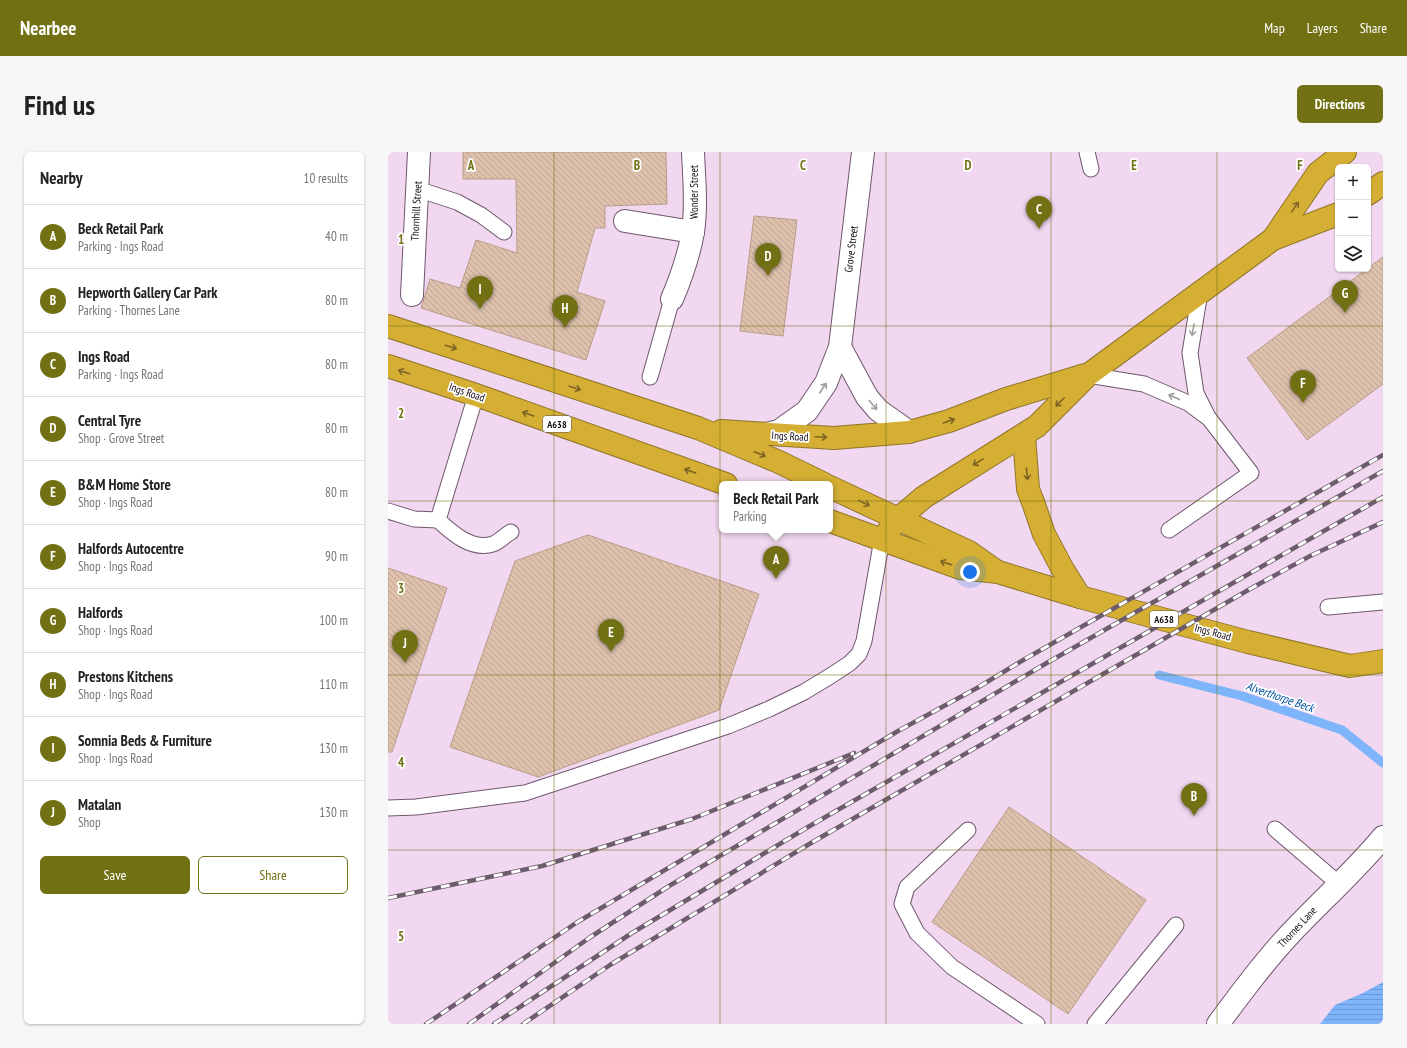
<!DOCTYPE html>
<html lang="en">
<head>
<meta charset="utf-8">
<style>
	:root { --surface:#fff; --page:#f6f6f6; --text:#222; --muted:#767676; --line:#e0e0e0; --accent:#717012 }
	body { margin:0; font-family:"PT Sans Narrow",sans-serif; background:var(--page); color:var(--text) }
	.controls { position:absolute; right:12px; top:12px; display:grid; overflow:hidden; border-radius:6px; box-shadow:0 1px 3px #0004 }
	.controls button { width:36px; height:36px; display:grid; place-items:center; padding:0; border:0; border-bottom:1px solid var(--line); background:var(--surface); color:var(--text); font:20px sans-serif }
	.you { position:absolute; left:582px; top:420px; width:14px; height:14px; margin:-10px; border:3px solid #fff; border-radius:50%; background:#1a73e8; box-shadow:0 0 0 6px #1a73e833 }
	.badge { display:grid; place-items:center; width:26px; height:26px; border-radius:50%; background:var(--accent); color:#fff; font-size:13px; font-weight:700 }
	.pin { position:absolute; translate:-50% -33px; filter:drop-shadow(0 1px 2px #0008) }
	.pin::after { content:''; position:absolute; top:21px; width:14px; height:12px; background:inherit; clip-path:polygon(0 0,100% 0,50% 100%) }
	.popup { position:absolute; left:331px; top:329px; width:114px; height:52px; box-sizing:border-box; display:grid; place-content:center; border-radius:6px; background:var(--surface); filter:drop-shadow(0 1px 3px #0005); font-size:13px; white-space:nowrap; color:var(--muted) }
	.popup b { font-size:15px; color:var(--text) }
	.popup::after { content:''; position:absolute; left:50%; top:100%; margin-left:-8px; border:8px solid transparent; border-top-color:var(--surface) }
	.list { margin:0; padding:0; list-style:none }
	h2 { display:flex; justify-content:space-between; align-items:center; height:52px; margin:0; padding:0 16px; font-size:17px }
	h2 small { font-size:13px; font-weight:400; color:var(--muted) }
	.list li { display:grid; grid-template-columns:26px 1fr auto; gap:12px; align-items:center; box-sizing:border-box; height:64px; padding:0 16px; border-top:1px solid var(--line) }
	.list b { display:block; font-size:15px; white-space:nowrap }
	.list p { margin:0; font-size:13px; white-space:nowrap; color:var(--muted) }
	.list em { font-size:13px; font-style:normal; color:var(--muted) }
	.actions { display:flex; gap:8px; padding:12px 16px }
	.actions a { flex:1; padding:9px 0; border:1px solid var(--accent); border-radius:6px; text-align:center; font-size:14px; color:var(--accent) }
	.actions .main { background:var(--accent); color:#fff }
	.icon { flex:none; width:22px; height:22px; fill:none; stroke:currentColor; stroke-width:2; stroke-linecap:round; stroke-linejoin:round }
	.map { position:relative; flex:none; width:995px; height:872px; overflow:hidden; border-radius:6px }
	header { display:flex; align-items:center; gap:24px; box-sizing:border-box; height:56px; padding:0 20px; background:var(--accent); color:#fff }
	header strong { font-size:19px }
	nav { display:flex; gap:22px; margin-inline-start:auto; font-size:14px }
	.intro { display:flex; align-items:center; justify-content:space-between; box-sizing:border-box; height:96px; padding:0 24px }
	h1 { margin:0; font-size:28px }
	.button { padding:10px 18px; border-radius:6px; background:var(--accent); color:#fff; font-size:14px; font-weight:700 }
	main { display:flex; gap:24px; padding:0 24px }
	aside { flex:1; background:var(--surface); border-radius:6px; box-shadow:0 1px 3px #0004 }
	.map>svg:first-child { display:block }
	.water { fill:url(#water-rules) }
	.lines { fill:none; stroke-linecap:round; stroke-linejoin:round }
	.stream { stroke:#7eb4f9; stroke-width:9 }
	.building { fill:url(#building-back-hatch); stroke:#b89d88 }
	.lane-casing { stroke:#6e576c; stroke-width:17 }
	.street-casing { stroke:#6e576c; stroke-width:24 }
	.secondary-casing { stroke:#6e576c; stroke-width:24 }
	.highway-casing { stroke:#907528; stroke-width:24 }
	.lane { stroke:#fff; stroke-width:15 }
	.street { stroke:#fff; stroke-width:22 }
	.secondary { stroke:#fff; stroke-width:22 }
	.highway { stroke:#d4af34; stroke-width:22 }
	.rail-casing { stroke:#6d5d6c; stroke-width:4.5 }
	.rail { stroke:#fff; stroke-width:3; stroke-dasharray:9; stroke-linecap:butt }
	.oneway { stroke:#7d6424 }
	.oneway2 { stroke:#a09da0 }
	.grid { fill:none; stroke:#717012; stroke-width:1; stroke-opacity:0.55 }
	.labels { text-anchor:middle; stroke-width:3.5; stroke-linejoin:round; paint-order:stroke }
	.shield { fill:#fff; stroke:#595358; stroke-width:1 }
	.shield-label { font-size:10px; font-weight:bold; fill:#120911 }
	.street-label { font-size:11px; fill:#120911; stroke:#fff }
	.water-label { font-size:12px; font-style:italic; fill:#0050a0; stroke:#fff }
	.grid-label { font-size:13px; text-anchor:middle; font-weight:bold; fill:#717012; stroke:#fff; stroke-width:3.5; stroke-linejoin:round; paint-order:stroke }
</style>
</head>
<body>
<header>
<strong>Nearbee</strong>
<nav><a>Map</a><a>Layers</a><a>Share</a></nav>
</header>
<div class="intro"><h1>Find us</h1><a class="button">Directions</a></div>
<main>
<aside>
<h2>Nearby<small>10 results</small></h2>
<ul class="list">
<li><span class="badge">A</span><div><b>Beck Retail Park</b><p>Parking · Ings Road</p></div><em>40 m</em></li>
<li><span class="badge">B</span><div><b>Hepworth Gallery Car Park</b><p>Parking · Thornes Lane</p></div><em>80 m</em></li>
<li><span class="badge">C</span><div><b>Ings Road</b><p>Parking · Ings Road</p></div><em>80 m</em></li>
<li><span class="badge">D</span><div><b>Central Tyre</b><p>Shop · Grove Street</p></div><em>80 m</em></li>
<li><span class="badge">E</span><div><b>B&amp;M Home Store</b><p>Shop · Ings Road</p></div><em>80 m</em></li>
<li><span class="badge">F</span><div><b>Halfords Autocentre</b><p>Shop · Ings Road</p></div><em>90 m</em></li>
<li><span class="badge">G</span><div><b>Halfords</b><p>Shop · Ings Road</p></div><em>100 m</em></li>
<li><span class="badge">H</span><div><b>Prestons Kitchens</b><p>Shop · Ings Road</p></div><em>110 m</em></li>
<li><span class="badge">I</span><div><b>Somnia Beds &amp; Furniture</b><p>Shop · Ings Road</p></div><em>130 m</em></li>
<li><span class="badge">J</span><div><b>Matalan</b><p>Shop</p></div><em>130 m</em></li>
</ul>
<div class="actions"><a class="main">Save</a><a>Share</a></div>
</aside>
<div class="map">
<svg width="995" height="872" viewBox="0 0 995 872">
	<defs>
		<pattern id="water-rules" width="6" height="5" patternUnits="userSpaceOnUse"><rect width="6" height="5" fill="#7eb4f9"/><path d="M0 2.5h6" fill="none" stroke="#6c99d4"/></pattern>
		<pattern id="building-back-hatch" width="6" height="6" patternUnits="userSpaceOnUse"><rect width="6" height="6" fill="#ddc1ac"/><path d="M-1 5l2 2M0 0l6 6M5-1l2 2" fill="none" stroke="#bda493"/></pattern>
	</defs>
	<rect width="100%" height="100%" fill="#f1d7ef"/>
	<polygon class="water" points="995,830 995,872 932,872 947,853 975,841"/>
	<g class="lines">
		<polyline class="stream" points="771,523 854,544 954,578 995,611"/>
	</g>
	<g class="building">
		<polygon points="75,0 278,0 279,52 217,54 217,76 207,76 189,140 217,149 198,208 33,156 42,127 72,136 88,88 129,101 128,27 75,27"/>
		<polygon points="366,64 409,68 395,184 352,179"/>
		<polygon points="995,105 995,232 919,288 859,206"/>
		<polygon points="200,383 371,442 331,558 150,625 62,595 127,409"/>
		<polygon points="0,416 59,436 4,600 0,600"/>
		<polygon points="621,655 758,748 680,862 544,770"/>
	</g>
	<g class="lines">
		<g class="lane-casing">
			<g id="lane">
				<polyline points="699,0 703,17"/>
				<polyline points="29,37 69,50 93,63 116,80"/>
				<polyline points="700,223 756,232 800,251 819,265"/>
				<polyline points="262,225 284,147"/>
				<path d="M88,243L50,368C64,381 84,399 105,392C111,390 117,383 123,380"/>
				<polyline points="0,359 26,367 50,368"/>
				<polyline points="781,378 863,321 820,265 808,241 802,201 812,140"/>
				<polyline points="940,455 995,450"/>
				<polyline points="0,656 28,655 137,641 340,574 381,557 416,540 444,523 462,511 471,502 476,489 494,387"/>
				<polyline points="887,677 951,732"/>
				<polyline points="580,678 519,735 514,752 529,781 564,815 649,872"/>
				<polyline points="707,872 788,773"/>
			</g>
		</g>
		<g class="street-casing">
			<g id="street">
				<polyline points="237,69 305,80"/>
				<polyline points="24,143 31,0"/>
				<path d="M284,147C293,126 301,102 305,80C309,53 306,26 305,0"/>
				<polyline points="452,195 479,245 490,258 521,280"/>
				<polyline points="374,283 391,279 419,259 438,231 452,195 475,0"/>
			</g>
		</g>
		<g class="secondary-casing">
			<path id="secondary" d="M830,872C853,841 876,810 902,782C933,749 967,719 995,685"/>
		</g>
		<g class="highway-casing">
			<g id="highway">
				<polyline points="980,42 995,31"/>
				<polyline points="885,87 930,21 957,0"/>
				<polyline points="0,174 310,276 391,310 436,332"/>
				<polyline points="0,214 88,243 338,332"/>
				<polyline points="333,279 446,286 521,280 561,269 618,247 697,223"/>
				<polyline points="636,284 640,337 645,350 656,382 674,416 692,445"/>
				<polyline points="442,335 581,400 608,419"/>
				<polyline points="442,369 572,416 610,420 692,445 860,490 962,514 995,509"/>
				<polyline points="494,387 510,367 536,345 649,274 700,223 885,87 950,62"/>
			</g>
		</g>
		<use href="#lane" class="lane"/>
		<use href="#street" class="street"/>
		<use href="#secondary" class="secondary"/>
		<use href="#highway" class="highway"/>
		<g class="rail-casing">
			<g id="rail">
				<polyline points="0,746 154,714 304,667 466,601"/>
				<polyline points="38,872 188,771 510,579 589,536 637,507 995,303"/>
				<polyline points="81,872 201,786 281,734 657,512 995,319"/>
				<polyline points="106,872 244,781 420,675 995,345"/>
				<polyline points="135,872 222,813 423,691 862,437 922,404 995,370"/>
			</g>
		</g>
		<use href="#rail" class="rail"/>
	</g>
	<defs><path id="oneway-shaft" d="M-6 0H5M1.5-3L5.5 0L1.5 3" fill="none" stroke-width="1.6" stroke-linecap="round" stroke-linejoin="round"/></defs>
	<g class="oneway">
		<use href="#oneway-shaft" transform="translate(907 55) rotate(-55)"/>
		<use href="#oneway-shaft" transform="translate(63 195) rotate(18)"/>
		<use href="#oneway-shaft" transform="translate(16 220) rotate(-162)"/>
		<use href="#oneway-shaft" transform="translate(187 236) rotate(18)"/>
		<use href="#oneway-shaft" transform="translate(672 250) rotate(135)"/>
		<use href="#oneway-shaft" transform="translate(140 262) rotate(-160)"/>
		<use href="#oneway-shaft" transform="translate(561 269) rotate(-19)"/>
		<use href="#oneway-shaft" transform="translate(433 285) rotate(3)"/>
		<use href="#oneway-shaft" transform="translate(372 302) rotate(23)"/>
		<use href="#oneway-shaft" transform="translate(590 310) rotate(148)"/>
		<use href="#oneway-shaft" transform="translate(302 319) rotate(-161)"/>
		<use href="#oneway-shaft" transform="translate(639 322) rotate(85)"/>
		<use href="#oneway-shaft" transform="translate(476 351) rotate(26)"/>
		<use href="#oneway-shaft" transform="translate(558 411) rotate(-162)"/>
	</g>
	<g class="oneway2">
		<use href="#oneway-shaft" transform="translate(805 178) rotate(100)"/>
		<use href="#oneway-shaft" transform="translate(435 236) rotate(-57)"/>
		<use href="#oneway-shaft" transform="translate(786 245) rotate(-156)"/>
		<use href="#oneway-shaft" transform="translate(485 253) rotate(50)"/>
	</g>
	<path class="grid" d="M166,0V872M332,0V872M498,0V872M663,0V872M829,0V872M0,174H995M0,349H995M0,523H995M0,698H995"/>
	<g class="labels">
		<g class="shield">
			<rect x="155" y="264" width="28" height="16" rx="3"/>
			<rect x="762" y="459" width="28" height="16" rx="3"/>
		</g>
		<g class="shield-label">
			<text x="169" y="276">A638</text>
			<text x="776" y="471">A638</text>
		</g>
		<g class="street-label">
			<text transform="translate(306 40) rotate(-90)" y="4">Wonder Street</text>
			<text transform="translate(28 59) rotate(-87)" y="4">Thornhill Street</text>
			<text transform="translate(463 97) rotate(-83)" y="4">Grove Street</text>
			<text transform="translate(79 240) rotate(19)" y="4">Ings Road</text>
			<text transform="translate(402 284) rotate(3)" y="4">Ings Road</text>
			<text transform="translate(825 480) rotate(15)" y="4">Ings Road</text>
			<text transform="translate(909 775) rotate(-47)" y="4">Thornes Lane</text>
		</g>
		<g class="water-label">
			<text transform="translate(892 545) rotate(19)" y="4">Alverthorpe Beck</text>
		</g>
	</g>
	<g class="grid-label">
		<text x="83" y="18">A</text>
		<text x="249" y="18">B</text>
		<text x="415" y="18">C</text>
		<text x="580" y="18">D</text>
		<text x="746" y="18">E</text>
		<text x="912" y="18">F</text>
		<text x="13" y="92">1</text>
		<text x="13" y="266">2</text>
		<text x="13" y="441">3</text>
		<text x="13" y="615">4</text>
		<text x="13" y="789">5</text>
	</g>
</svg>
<div class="controls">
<button>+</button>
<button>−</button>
<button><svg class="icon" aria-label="layers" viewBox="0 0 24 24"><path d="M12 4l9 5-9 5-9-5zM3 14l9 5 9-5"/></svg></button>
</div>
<div class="you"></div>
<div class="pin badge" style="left:388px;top:427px">A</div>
<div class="popup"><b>Beck Retail Park</b>Parking</div>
<div class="pin badge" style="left:806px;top:664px">B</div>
<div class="pin badge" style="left:651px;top:77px">C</div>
<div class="pin badge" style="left:380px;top:124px">D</div>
<div class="pin badge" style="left:223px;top:500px">E</div>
<div class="pin badge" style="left:915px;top:251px">F</div>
<div class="pin badge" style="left:957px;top:161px">G</div>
<div class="pin badge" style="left:177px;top:176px">H</div>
<div class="pin badge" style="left:92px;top:157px">I</div>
<div class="pin badge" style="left:17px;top:511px">J</div>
</div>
</main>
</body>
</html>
